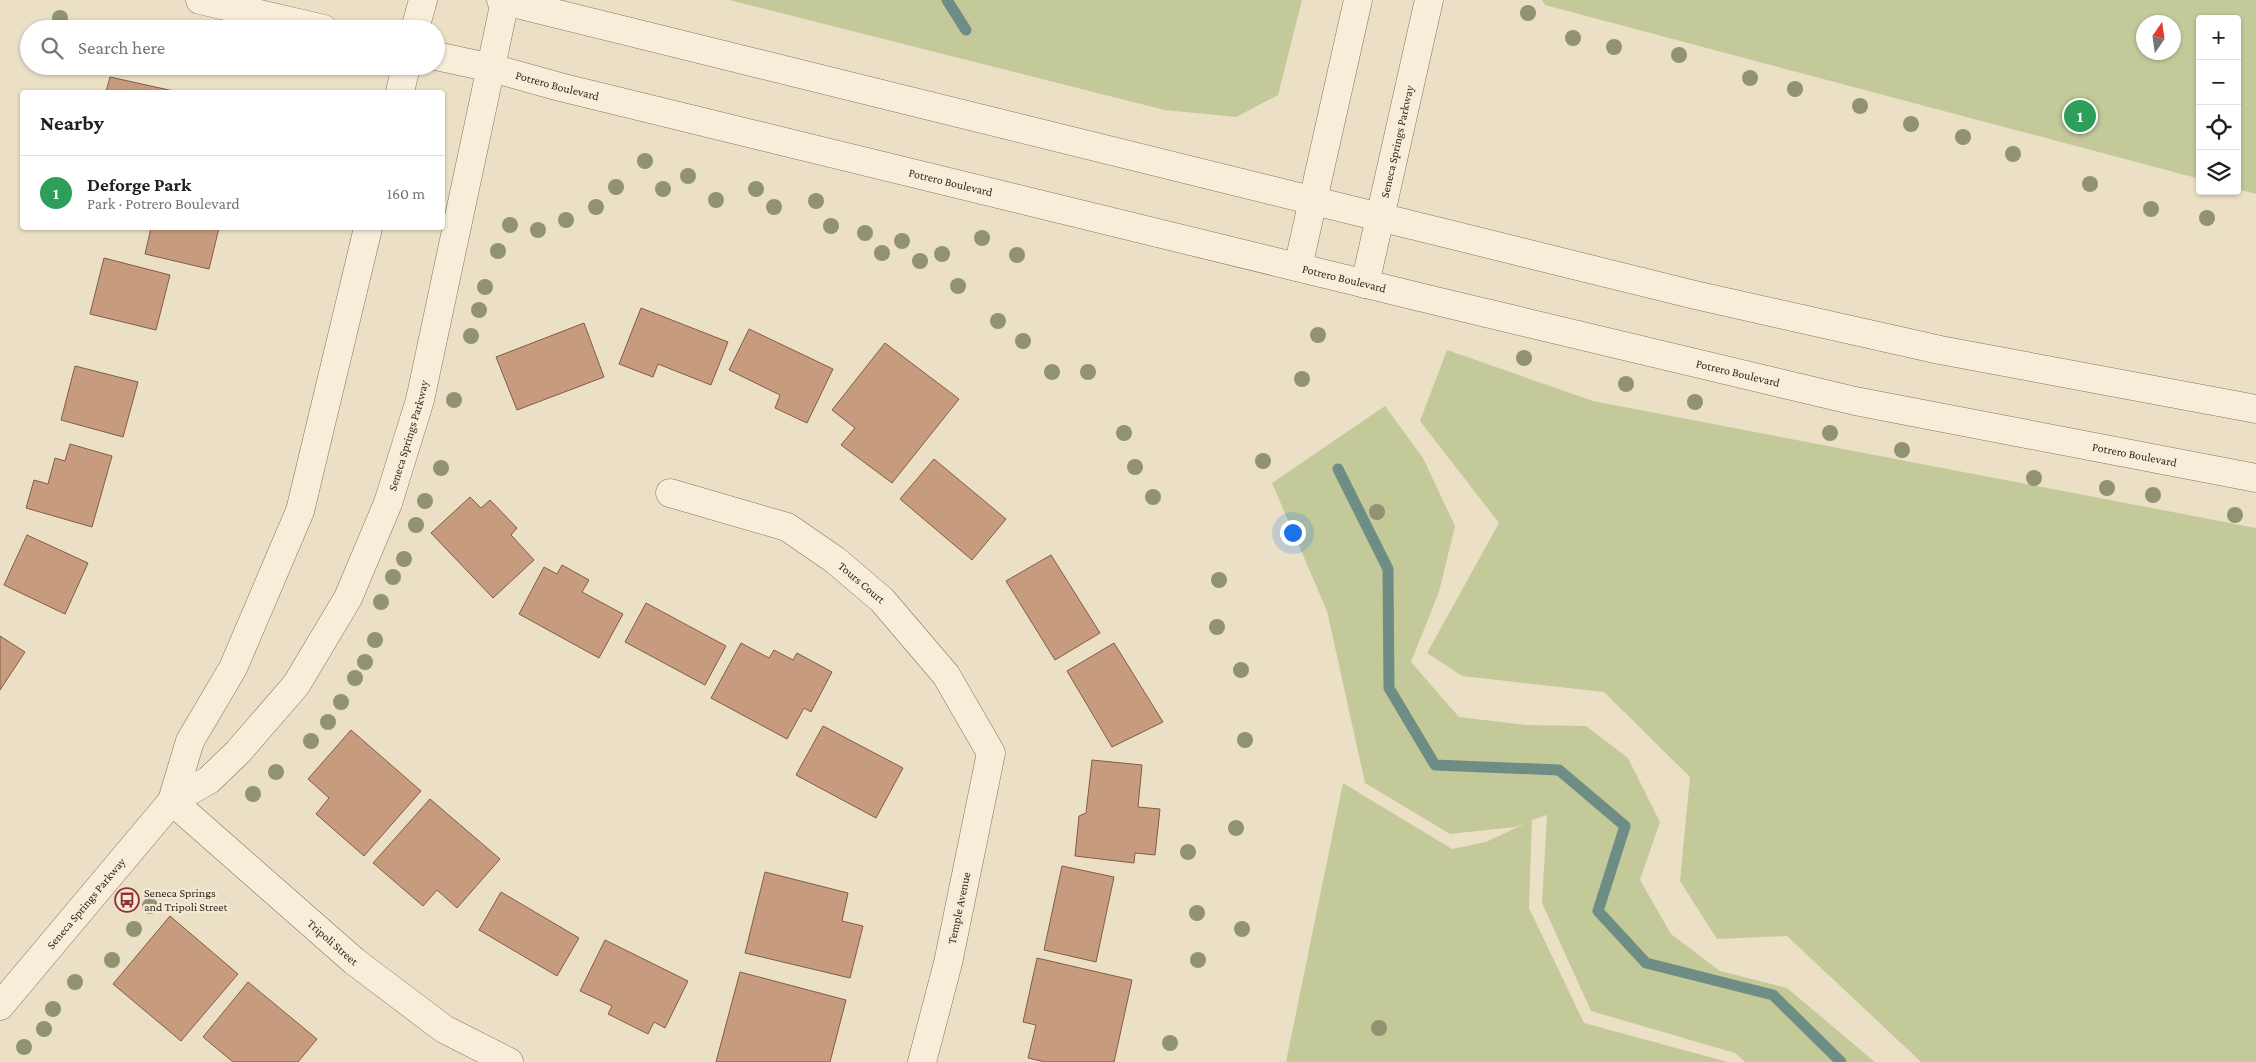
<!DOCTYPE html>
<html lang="en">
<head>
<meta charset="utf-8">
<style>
	:root { --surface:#fff; --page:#f6f6f6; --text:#202124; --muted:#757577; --line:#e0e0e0; --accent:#d93025 }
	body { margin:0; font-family:"Crimson Pro",serif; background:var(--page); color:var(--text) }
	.controls { position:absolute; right:15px; top:15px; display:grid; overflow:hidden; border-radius:5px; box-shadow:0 1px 4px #0004 }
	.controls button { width:45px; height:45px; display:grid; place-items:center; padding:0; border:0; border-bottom:1px solid var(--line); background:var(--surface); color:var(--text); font:25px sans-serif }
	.compass { position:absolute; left:2136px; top:15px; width:45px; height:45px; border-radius:50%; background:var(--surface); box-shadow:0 1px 4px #0004; rotate:13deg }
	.you { position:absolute; left:1292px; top:532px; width:18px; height:18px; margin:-12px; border:4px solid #fff; border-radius:50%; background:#1a73e8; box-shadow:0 0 0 8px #1a73e833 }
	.badge { display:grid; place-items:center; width:32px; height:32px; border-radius:50%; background:var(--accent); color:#fff; font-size:16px; font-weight:700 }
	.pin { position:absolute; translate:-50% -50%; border:2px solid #fff; box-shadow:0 1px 5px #0006 }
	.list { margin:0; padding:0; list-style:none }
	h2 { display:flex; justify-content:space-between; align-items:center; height:65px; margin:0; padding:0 20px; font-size:21px }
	h2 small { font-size:16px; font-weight:400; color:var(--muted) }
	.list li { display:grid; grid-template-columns:32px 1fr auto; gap:15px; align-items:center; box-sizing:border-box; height:75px; padding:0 20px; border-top:1px solid var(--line) }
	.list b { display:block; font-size:19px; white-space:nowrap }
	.list p { margin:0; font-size:16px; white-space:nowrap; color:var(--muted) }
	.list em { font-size:16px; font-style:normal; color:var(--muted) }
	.icon { flex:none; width:28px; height:28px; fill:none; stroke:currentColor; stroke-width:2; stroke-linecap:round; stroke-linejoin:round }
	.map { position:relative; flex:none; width:2256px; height:1062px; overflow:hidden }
	.search { position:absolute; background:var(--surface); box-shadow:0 1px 4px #0004; left:20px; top:20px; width:425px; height:55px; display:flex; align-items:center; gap:12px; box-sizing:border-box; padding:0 18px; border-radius:28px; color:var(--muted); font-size:19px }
	.panel { position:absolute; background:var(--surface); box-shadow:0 1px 4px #0004; left:20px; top:90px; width:425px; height:140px; border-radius:5px }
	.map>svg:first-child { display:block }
	.green { fill:#c4c99a; fill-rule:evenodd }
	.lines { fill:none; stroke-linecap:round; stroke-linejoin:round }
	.stream { stroke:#6e8d85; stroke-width:11 }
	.building { fill:#c79b7e; stroke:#835c44 }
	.minor-casing { stroke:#86725d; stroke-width:29 }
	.minor { stroke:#f7edd9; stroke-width:28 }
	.tree { fill:#91926f }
	.labels { text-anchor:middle; stroke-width:4.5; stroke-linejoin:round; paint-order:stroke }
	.street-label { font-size:12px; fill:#372a20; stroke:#f3ead5 }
	.poi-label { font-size:12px; fill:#372a20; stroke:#f3ead5; text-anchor:start }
</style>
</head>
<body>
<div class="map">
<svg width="2256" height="1062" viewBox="0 0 2256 1062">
	<rect width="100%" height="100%" fill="#ebe0c6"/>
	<g class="green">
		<polygon points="729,0 1302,0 1278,95 1236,117 1165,110"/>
		<path d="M1542,0H2256V194L2237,189V19H2200V179L1545,5ZM2174,22V52H2144V22Z"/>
		<polygon points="1447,350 1593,401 2256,528 2256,1062 1921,1062 1787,936 1717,939 1680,881 1690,777 1604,692 1462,676 1427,653 1499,523 1420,421"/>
		<polygon points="1385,406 1423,458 1455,526 1439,592 1411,662 1459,717 1526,725 1586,726 1628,758 1660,822 1640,880 1671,934 1720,971 1787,988 1875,1062 1745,1062 1735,1053 1591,1011 1542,903 1547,815 1532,820 1529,908 1584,1023 1728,1062 1286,1062 1343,783 1452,849 1486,842 1526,823 1515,827 1450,834 1365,783 1327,611 1272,483"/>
	</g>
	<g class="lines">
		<g class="stream">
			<polyline points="947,0 966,30"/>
			<polyline points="1338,469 1388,569 1389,688 1435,765 1559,770 1625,826 1598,911 1646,963 1773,995 1841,1062"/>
		</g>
	</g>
	<g class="building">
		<polygon points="110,77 178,92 106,92"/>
		<polygon points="151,228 219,228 209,269 145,254"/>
		<polygon points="104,258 170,275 156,330 90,314"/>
		<polygon points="641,308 728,342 711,385 658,364 653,377 619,364"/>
		<polygon points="584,323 604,377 517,410 496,357"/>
		<polygon points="749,329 833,369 807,423 775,408 780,395 729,370"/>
		<polygon points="885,343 959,399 892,483 841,445 855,428 832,410"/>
		<polygon points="75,366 138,382 123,437 61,420"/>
		<polygon points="70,444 112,456 92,527 26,508 34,480 48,484 55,458 65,461"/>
		<polygon points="934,459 1006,519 972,560 900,499"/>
		<polygon points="470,497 481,508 490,500 517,528 511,535 534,560 493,598 431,533"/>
		<polygon points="27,535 88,563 65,614 4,585"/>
		<polygon points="1051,555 1100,633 1055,660 1006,581"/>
		<polygon points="562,565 589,580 582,592 623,614 599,658 519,614 544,567 557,574"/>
		<polygon points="646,603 726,646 705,685 625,642"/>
		<polygon points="0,636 25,652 0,690"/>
		<polygon points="741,643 769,658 774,650 793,660 797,653 832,672 811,712 804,708 787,739 711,698"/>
		<polygon points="1114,643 1163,722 1112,747 1067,671"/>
		<polygon points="823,726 903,768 876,818 796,775"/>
		<polygon points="351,730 421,791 364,856 316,814 329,798 308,779"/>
		<polygon points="1092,760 1142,765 1138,807 1160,809 1155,855 1135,853 1134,863 1075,856 1079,816 1086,813"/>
		<polygon points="430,799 500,859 457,908 437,890 423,906 373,863"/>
		<polygon points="1062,866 1114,877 1096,962 1044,950"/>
		<polygon points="765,872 848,893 842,921 863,926 850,978 745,953"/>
		<polygon points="501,892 579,938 557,976 479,930"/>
		<polygon points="170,916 238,974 181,1041 113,984"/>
		<polygon points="605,940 688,981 665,1028 654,1022 648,1034 608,1014 612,1006 580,991"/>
		<polygon points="1037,958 1132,980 1114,1062 1045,1062 1028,1058 1036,1025 1023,1022"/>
		<polygon points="740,972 846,1000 830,1062 716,1062"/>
		<polygon points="248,982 317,1039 298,1062 233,1062 203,1037"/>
	</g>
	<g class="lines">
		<g class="minor-casing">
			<g id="minor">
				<polyline points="200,0 324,29"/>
				<polyline points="501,0 1695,295 1940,350 2256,409"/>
				<polyline points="415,29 423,0"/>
				<path id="s1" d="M436,56L492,68L560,87L1440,302L1855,401L2256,478"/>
				<polyline points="400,92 406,66"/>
				<polyline points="1298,267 1358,0"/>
				<path id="s2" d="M1365,284L1429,0"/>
				<path id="s3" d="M670,493L787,527L835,560L882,600L946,675L991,753L948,963L922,1062"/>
				<polyline points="172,801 190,741 233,668 300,511 368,228"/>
				<path id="s4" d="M172,801L354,961L444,1029L509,1062"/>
				<path id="s5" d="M0,1006L172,801L209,780L238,752L296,685L348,598L388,503L420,400L505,1"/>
			</g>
		</g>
		<use href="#minor" class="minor"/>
	</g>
	<g class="tree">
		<circle cx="1528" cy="13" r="8"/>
		<circle cx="60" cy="18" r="8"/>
		<circle cx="1573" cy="38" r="8"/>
		<circle cx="1614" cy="47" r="8"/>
		<circle cx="1679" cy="55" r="8"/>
		<circle cx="1750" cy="78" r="8"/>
		<circle cx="1795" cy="89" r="8"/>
		<circle cx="1860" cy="106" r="8"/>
		<circle cx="1911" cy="124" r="8"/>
		<circle cx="1963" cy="137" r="8"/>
		<circle cx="2013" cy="154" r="8"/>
		<circle cx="645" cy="161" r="8"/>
		<circle cx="688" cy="176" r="8"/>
		<circle cx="2090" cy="184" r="8"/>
		<circle cx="616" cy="187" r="8"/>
		<circle cx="663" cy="189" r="8"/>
		<circle cx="756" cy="189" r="8"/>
		<circle cx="716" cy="200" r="8"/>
		<circle cx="816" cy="201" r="8"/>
		<circle cx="596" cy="207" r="8"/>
		<circle cx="774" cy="207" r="8"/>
		<circle cx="2151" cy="209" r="8"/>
		<circle cx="2207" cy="218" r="8"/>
		<circle cx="566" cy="220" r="8"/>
		<circle cx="510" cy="225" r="8"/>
		<circle cx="831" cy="226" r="8"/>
		<circle cx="538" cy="230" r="8"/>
		<circle cx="865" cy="233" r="8"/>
		<circle cx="982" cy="238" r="8"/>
		<circle cx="902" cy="241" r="8"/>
		<circle cx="498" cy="251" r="8"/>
		<circle cx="882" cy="253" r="8"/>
		<circle cx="942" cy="254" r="8"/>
		<circle cx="1017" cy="255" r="8"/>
		<circle cx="920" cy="261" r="8"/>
		<circle cx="958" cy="286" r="8"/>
		<circle cx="485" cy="287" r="8"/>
		<circle cx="479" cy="310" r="8"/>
		<circle cx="998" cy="321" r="8"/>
		<circle cx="1318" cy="335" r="8"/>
		<circle cx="471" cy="336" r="8"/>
		<circle cx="1023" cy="341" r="8"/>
		<circle cx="1524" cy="358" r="8"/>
		<circle cx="1052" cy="372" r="8"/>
		<circle cx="1088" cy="372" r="8"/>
		<circle cx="1302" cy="379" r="8"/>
		<circle cx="1626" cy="384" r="8"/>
		<circle cx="454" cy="400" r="8"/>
		<circle cx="1695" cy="402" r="8"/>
		<circle cx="1124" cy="433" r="8"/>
		<circle cx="1830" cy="433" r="8"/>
		<circle cx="1902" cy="450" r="8"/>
		<circle cx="1263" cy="461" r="8"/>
		<circle cx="1135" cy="467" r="8"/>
		<circle cx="441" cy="468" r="8"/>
		<circle cx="2034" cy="478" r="8"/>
		<circle cx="2107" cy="488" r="8"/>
		<circle cx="2153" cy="495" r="8"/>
		<circle cx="1153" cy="497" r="8"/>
		<circle cx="425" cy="501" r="8"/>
		<circle cx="1377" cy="512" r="8"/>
		<circle cx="2235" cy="515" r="8"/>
		<circle cx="416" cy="525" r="8"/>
		<circle cx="404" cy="559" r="8"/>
		<circle cx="393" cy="577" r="8"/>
		<circle cx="1219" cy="580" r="8"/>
		<circle cx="381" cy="602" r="8"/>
		<circle cx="1217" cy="627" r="8"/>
		<circle cx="375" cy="640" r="8"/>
		<circle cx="365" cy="662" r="8"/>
		<circle cx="1241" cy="670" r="8"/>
		<circle cx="355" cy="678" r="8"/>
		<circle cx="341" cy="702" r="8"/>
		<circle cx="328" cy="722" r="8"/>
		<circle cx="1245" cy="740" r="8"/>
		<circle cx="311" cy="741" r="8"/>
		<circle cx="276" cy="772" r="8"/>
		<circle cx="253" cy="794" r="8"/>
		<circle cx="1236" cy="828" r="8"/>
		<circle cx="1188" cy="852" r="8"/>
		<circle cx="150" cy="906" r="8"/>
		<circle cx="1197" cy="913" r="8"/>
		<circle cx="134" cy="929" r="8"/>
		<circle cx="1242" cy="929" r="8"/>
		<circle cx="112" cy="960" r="8"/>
		<circle cx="1198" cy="960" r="8"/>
		<circle cx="75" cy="982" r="8"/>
		<circle cx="53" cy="1009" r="8"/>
		<circle cx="1379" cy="1028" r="8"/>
		<circle cx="44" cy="1029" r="8"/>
		<circle cx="1170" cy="1043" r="8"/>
		<circle cx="24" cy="1047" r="8"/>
	</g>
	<defs>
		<g id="bus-ring" transform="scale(1.25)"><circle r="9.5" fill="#f3ead5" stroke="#913133" stroke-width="1.5"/><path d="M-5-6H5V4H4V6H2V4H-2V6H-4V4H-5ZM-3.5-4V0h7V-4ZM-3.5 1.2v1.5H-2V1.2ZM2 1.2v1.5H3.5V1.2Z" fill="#913133"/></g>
	</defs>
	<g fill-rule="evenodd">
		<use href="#bus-ring" x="127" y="900"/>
	</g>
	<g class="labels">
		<g class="street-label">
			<text dy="4" stroke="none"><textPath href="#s1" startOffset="125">Potrero Boulevard</textPath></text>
			<text dy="4" stroke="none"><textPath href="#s2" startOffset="146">Seneca Springs Parkway</textPath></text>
			<text dy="4" stroke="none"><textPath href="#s1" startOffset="530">Potrero Boulevard</textPath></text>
			<text dy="4" stroke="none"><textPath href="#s1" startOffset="935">Potrero Boulevard</textPath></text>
			<text dy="4" stroke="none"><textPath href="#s1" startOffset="1340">Potrero Boulevard</textPath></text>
			<text dy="4" stroke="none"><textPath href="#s5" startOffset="714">Seneca Springs Parkway</textPath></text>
			<text dy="4" stroke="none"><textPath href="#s1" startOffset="1745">Potrero Boulevard</textPath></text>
			<text dy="4" stroke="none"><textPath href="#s3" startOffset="215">Tours Court</textPath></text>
			<text dy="4" stroke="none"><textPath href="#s5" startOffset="134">Seneca Springs Parkway</textPath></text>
			<text transform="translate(959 908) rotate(-78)" y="4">Temple Avenue</text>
			<text dy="4" stroke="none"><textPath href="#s4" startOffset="214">Tripoli Street</textPath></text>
		</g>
		<g class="poi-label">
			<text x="144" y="897">Seneca Springs<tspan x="144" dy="14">and Tripoli Street</tspan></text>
		</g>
	</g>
</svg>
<div class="controls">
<button>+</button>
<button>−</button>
<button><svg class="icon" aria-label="locate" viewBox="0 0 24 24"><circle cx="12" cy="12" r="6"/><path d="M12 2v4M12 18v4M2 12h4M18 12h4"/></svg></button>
<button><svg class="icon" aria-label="layers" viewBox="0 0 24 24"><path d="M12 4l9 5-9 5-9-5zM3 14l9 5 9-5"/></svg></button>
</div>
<svg class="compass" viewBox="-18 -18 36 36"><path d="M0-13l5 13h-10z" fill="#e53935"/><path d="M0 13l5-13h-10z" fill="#757577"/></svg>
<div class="you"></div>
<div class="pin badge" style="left:2080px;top:116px;background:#2e9e5b">1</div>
<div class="search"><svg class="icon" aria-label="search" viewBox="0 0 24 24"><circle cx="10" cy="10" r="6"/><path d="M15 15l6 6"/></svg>Search here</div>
<section class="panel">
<h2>Nearby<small></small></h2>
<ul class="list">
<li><span class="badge" style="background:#2e9e5b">1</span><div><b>Deforge Park</b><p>Park · Potrero Boulevard</p></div><em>160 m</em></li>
</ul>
</section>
</div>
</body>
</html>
